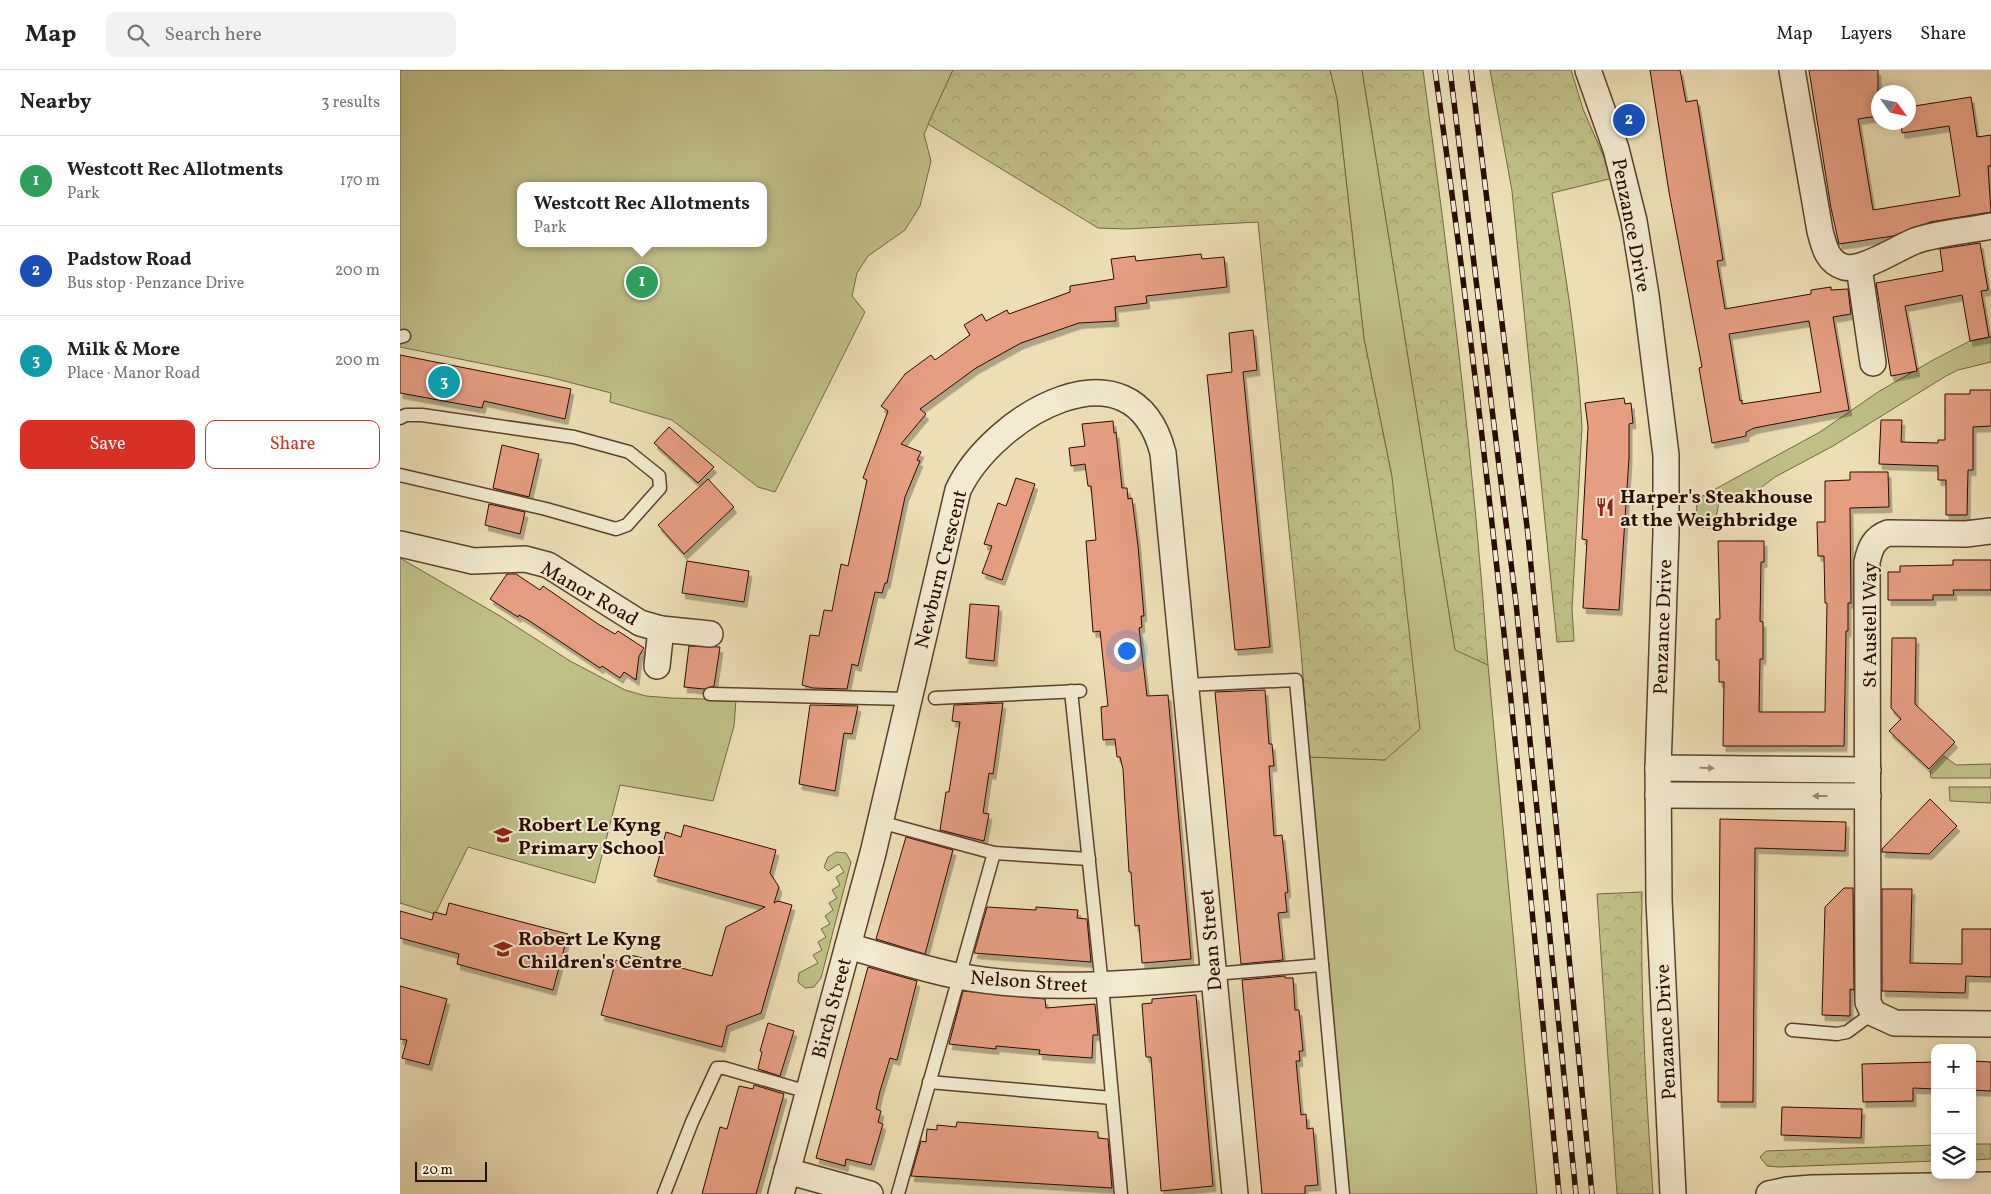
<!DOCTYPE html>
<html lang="en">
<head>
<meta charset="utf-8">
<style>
	:root { --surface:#fff; --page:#f2f2f2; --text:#202124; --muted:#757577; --line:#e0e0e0; --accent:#d93025 }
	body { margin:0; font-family:Vollkorn,serif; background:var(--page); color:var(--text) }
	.controls { position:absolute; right:15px; bottom:15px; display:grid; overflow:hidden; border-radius:10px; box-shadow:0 2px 8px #0003 }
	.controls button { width:45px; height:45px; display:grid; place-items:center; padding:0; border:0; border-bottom:1px solid var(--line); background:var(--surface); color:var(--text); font:25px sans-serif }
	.compass { position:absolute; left:1471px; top:15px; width:45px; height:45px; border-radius:50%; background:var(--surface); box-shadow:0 2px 8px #0003; rotate:123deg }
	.scale { position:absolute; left:15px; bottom:12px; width:72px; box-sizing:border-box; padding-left:5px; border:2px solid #2a0b01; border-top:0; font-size:14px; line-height:18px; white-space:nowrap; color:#2a0b01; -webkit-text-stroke:4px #f3eacf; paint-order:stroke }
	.you { position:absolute; left:726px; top:580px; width:18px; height:18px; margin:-12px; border:4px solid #fff; border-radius:50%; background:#1a73e8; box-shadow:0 0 0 8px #1a73e833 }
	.badge { display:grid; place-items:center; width:32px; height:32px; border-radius:50%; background:var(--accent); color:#fff; font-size:16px; font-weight:700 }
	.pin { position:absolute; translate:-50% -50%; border:2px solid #fff; box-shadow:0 1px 5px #0006 }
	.popup { position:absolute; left:117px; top:112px; width:250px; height:65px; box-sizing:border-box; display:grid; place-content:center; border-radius:10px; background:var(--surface); filter:drop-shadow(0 1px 4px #0005); font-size:16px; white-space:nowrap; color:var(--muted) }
	.popup b { font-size:19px; color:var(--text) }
	.popup::after { content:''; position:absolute; left:50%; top:100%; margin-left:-10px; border:10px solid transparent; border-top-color:var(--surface) }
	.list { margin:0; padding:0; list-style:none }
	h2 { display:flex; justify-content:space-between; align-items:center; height:65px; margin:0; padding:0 20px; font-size:21px }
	h2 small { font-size:16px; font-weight:400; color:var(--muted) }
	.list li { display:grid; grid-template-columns:32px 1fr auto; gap:15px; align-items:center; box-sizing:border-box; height:90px; padding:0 20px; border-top:1px solid var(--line) }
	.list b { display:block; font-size:19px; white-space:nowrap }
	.list p { margin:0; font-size:16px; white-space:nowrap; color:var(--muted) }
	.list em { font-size:16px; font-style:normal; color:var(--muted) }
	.actions { display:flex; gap:10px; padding:15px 20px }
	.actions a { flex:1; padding:11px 0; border:1px solid var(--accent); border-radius:10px; text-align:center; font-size:18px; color:var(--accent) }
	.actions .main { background:var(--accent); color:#fff }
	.icon { flex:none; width:28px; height:28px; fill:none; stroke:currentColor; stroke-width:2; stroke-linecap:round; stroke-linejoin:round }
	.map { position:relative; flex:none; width:1591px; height:1124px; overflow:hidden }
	header { display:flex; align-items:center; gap:30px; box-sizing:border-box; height:70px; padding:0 25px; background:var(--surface); border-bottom:1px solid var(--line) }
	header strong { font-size:24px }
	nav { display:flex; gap:28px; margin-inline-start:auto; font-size:18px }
	.search { width:350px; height:45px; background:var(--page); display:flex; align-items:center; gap:12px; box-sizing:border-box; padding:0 18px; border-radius:10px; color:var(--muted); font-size:19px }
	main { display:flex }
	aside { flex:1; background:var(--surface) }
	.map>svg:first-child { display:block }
	.green { fill:#c0bf88; stroke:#756544; fill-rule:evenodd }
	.forest { fill:url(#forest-crowns); stroke:#756544 }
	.building { fill:#e69e83; stroke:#2a0b01; fill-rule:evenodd; filter:url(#shadow) }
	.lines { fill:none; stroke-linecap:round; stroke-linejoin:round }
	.service-casing { stroke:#5a402e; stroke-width:15 }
	.minor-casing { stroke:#5a402e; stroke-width:28 }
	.service { stroke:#f3eacf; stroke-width:12 }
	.minor { stroke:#f3eacf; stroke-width:25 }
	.rail-casing { stroke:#2a0b01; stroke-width:5.5 }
	.rail { stroke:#f3eacf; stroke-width:4; stroke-dasharray:11; stroke-linecap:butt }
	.oneway { fill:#998672 }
	.labels { text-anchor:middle; stroke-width:4; stroke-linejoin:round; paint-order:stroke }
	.street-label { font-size:20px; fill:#2a0b01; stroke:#f3eacf }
	.poi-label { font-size:20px; font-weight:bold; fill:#2a0b01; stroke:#f3eacf; text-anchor:start }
</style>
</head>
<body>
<header>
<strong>Map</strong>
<div class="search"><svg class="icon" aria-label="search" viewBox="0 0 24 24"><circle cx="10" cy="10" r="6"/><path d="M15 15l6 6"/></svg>Search here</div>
<nav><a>Map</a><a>Layers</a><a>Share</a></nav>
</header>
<main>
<aside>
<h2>Nearby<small>3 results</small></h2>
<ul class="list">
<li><span class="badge" style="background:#2e9e5b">1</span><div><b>Westcott Rec Allotments</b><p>Park</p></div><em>170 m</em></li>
<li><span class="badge" style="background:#1a4fb4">2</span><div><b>Padstow Road</b><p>Bus stop · Penzance Drive</p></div><em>200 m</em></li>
<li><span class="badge" style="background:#0f9aa8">3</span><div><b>Milk &amp; More</b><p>Place · Manor Road</p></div><em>200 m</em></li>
</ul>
<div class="actions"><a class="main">Save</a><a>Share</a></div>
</aside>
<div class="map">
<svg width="1591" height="1124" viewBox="0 0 1591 1124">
	<defs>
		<pattern id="forest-crowns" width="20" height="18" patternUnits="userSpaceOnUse" patternTransform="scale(1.25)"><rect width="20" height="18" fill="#c0bf88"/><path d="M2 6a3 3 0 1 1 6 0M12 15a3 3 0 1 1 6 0" fill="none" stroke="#a5a374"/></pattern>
		<filter id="shadow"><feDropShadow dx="3" dy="5.5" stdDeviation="0" flood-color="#0004"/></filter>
	</defs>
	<rect width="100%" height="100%" fill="#ecdfb5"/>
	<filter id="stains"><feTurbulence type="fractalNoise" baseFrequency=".004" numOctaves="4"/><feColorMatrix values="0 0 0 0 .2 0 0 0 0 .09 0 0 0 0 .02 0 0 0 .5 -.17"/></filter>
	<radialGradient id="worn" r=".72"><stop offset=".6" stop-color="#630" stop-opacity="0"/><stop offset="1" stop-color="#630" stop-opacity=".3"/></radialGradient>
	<g class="green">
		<path d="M0,0H553L524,64L531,91L520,136L505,160L468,186L457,203L452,226L465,242L375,422L358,417L272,350L210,332L211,323L149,307L0,277ZM121,116H363V173H121Z"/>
		<polygon points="930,0 962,0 1055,579 1088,595 1137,1124 949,1124 909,687 985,690 992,407 964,269 937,29"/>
		<polygon points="1591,267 1591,292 1558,300 1546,306 1433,376 1375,407 1355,422 1344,427 1320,427 1314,458 1296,457 1297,429 1420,362 1478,322 1533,290 1570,271"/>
		<polygon points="0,488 100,546 170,591 225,620 246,626 271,628 336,630 334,656 313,731 220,715 195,813 68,777 35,844 0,833"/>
		<polygon points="1544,686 1556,695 1591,694 1591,708 1531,708 1530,701"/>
		<polygon points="1549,717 1591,717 1591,733 1550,731"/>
		<polygon points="436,782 446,783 451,792 421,908 414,917 405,918 398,912 399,903 418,893 413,885 422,880 418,872 426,867 421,859 430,854 425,846 433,840 429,833 437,828 432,820 440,815 436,807 444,802 439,794 428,801 424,797 428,787"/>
	</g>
	<g class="forest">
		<polygon points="553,0 930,0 937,29 964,269 992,407 1020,659 985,690 909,687 901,580 858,152 726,159 698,158 528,54"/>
		<path d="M962,0H1023C1050,198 1074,396 1088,595L1055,580Z"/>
		<path d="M1090,0H1171L1183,39L1213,108L1152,123C1165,200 1178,278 1182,357L1172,539L1174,571L1157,572L1112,121Z"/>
		<path d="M1242,822C1240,923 1246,1024 1253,1124H1217L1197,824Z"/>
		<polygon points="1572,1074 1591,1074 1591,1089 1572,1090"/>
		<polygon points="1535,1075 1535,1091 1379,1097 1367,1096 1360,1087 1366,1081"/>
	</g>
	<g class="building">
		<path d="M1250,0H1280L1286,32L1297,30L1323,190L1317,191L1325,239L1411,224V220L1431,217V220L1448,219L1451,244L1433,247L1449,340L1354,358L1346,362V366L1312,373L1299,298L1302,297L1269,122ZM1409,251L1421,322L1342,334V330L1340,331L1329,264Z"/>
		<polygon points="1409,0 1478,0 1478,46 1458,49 1473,140 1560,126 1549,56 1502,63 1501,52 1508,52 1508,37 1571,27 1577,67 1591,65 1591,96 1588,96 1591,142 1530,152 1493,166 1439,174 1431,138"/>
		<polygon points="1580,173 1588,220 1581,221 1589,267 1570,271 1562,225 1505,236 1517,301 1491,306 1476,213 1543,201 1540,179"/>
		<polygon points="801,184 802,189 824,187 827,217 746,226 747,233 715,237 716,251 679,253 621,273 576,298 520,339 526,344 501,374 521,382 517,390 520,391 505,427 487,513 485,513 482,523 475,522 458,596 452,594 447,619 413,618 402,615 410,565 419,566 424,540 432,541 441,494 448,496 467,410 463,408 488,341 481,336 505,304 531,285 535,290 570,265 564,255 582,244 586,251 607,240 609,244 670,222 670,216 714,209 711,189 735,186 736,191"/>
		<polygon points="853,260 857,300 843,302 870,577 835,580 807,305 832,302 829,263"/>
		<polygon points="0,285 171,319 165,349 84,331 82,338 0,323"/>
		<polygon points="1570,320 1591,320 1591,356 1573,357 1573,400 1568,400 1567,445 1546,445 1546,410 1538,410 1538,396 1479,394 1481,350 1502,350 1501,372 1538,373 1538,370 1545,370 1545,324 1570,324"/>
		<polygon points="1224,328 1225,334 1231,333 1233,353 1229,354 1229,388 1219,540 1183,538 1187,470 1182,469 1188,357 1185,333"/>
		<polygon points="713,351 714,363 716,362 722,418 727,418 728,429 732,428 738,476 744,546 741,546 742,557 739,558 747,626 768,625 791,889 742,893 739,855 735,856 731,802 729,802 723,699 720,687 717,687 715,669 703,670 701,637 708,636 700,561 693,562 686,471 696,470 691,416 688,416 685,394 671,396 669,378 685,376 682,354"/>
		<polygon points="269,357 314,397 298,413 254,373"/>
		<polygon points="102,375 139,384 129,427 93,418"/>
		<polygon points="1450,402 1488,402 1489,437 1450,438 1451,533 1448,533 1448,561 1446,561 1444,676 1323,676 1324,612 1319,612 1319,590 1316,590 1316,549 1320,549 1318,471 1364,471 1364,492 1361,492 1360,551 1363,552 1363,589 1360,589 1359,642 1425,642 1427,533 1425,533 1424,486 1418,486 1417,452 1425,452 1425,411 1450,410"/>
		<polygon points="616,408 635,414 602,510 582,503 592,476 584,474 598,433 606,436"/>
		<polygon points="308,409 334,437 284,484 258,455"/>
		<polygon points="89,434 125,442 120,464 85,455"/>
		<polygon points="1553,490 1591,490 1591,520 1553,520 1554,525 1533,525 1533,530 1488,530 1488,502 1500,502 1500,496 1553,495"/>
		<polygon points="287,491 349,501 344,532 282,523"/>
		<polygon points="107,504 116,504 140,520 143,516 198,554 215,564 218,561 244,578 239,586 236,610 224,602 220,608 202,596 200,598 128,550 119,545 118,547 90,529"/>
		<polygon points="570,534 599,536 594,591 566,588"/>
		<polygon points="1492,568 1516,568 1515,634 1555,672 1529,699 1489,661 1501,649 1491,638"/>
		<polygon points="289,576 320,577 314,616 304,619 284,617"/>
		<polygon points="865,620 869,674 872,674 874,696 869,696 874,766 882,765 888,822 885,823 887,842 878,843 883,890 841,894 815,622"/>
		<polygon points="603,633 593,704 589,703 583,743 589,744 584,771 540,760 546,722 549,722 560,652 552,651 554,635"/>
		<polygon points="410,635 458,636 452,664 444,663 435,721 399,714"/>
		<polygon points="1530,729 1557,756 1529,784 1482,782 1482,779"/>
		<polygon points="1320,749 1446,752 1445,781 1355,778 1353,1032 1318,1032"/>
		<polygon points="284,755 376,780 370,803 379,817 374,833 378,831 392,835 361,943 327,956 322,977 201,945 216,890 228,894 231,885 312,906 326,857 365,837 254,806 266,762 281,767"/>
		<polygon points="506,767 553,780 525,884 476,869"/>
		<polygon points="1444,818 1453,818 1454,920 1450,919 1450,946 1422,945 1425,837"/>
		<polygon points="1482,819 1512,819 1510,893 1562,894 1562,859 1591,859 1591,907 1566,906 1565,923 1482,921"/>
		<polygon points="49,833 168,864 153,920 57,894 59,884 0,868 0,841 32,850 34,842 46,845"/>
		<polygon points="587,837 636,840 636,837 678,840 677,848 687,849 691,892 574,883"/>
		<polygon points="468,897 517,911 497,990 490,988 480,1021 476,1039 481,1041 478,1052 483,1054 471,1095 446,1089 445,1096 416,1088"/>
		<polygon points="885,906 885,908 893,908 895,940 899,940 903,981 899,981 900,991 896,991 901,1045 906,1044 907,1059 913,1058 918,1115 905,1116 905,1124 862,1124 842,910"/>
		<polygon points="0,916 47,929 29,995 2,988 7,970 0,969"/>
		<polygon points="563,921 645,929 646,938 695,934 698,965 693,965 692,988 649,985 639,984 640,980 596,976 596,979 549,974"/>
		<polygon points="796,925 813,1116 761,1121 751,987 746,987 742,934 752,933 752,929"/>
		<polygon points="368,953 394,961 380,1006 358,999 362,982 360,981"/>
		<polygon points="1572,991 1591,992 1591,1021 1572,1020"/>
		<polygon points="1535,992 1535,1019 1513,1018 1513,1031 1463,1032 1462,994"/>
		<polygon points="354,1015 384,1024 356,1124 302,1124 320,1057 327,1059 339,1016 353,1019"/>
		<polygon points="1382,1037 1462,1039 1461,1068 1381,1065"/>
		<polygon points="557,1052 698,1062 698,1068 708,1069 712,1118 511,1106 521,1071 526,1072 527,1059 537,1060 537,1055 556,1057"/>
	</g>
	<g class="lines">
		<g class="service-casing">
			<g id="service">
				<polyline points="0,267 4,266"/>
				<polyline points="0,348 6,345 22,345 174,367 229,382 259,406 260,418 227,455 216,459 146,439 0,405"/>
				<polyline points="786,615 896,610 943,1124"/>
				<polyline points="671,621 702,916 721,1124"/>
				<polyline points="310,624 508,629"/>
				<polyline points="535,628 680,621"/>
				<polyline points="480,752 594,783 689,789"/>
				<polyline points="813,904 922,895"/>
				<polyline points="1392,960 1437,964 1447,962 1473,943"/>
				<polyline points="529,1012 712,1028"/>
				<polyline points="264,1124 292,1052 317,998 324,998 408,1022"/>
				<polyline points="498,1124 594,783"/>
			</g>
		</g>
		<g class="minor-casing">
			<g id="minor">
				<polyline points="1188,0 1216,79 1234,151 1246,225 1266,385 1266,464 1258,698 1259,830 1273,1124"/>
				<path d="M1392,0L1420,161C1424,176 1427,192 1444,197C1462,202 1497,178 1515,171C1537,163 1568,161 1591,156"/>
				<polyline points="1459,197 1473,293"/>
				<path d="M1591,461L1566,464L1488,463C1474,468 1470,478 1467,492L1468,932L1473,943L1495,953L1591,954"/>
				<polyline points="0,474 73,491 125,489 148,495 240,553 261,559 310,564"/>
				<polyline points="257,596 261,559"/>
				<polyline points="1258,698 1468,700"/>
				<polyline points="1258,725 1468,726"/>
				<path d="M448,876C484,886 521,899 558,906C643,922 729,914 813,907"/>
				<polyline points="387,1101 470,1124"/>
				<path d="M381,1124L473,783L558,420C593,346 732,264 763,383L835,1124"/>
				<polyline points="1369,1124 1387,1120 1412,1118 1591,1115"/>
			</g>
		</g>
		<use href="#service" class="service"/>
		<use href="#minor" class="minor"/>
		<g class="rail-casing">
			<g id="rail">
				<path d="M1035,0C1088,373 1124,749 1159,1124"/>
				<polyline points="1050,0 1116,533 1176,1124"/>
				<polyline points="1071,0 1128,465 1192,1124"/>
			</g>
		</g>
		<use href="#rail" class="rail"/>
	</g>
	<defs><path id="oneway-solid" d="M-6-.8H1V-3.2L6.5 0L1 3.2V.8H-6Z" transform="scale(1.25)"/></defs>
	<g class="oneway">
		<use href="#oneway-solid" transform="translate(1307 698) rotate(1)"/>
		<use href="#oneway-solid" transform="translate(1420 726) rotate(-180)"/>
	</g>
	<defs>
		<g id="restaurant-bare" transform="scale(1.5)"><path d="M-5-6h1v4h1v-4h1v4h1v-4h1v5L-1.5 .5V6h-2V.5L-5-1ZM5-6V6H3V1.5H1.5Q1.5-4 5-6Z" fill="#8f2418" stroke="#f3eacf" stroke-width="2.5" paint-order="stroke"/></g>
		<g id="school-bare" transform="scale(1.5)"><path d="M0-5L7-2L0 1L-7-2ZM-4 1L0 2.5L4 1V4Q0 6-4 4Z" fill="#8f2418" stroke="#f3eacf" stroke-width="2.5" paint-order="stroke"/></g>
	</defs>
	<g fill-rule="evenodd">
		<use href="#restaurant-bare" x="1205" y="437"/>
		<use href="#school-bare" x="103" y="765"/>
		<use href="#school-bare" x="103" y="879"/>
	</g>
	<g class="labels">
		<g class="street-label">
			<text transform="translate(1232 155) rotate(79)" y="7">Penzance Drive</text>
			<text transform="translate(540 499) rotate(-76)" y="7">Newburn Crescent</text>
			<text transform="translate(190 523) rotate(30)" y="7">Manor Road</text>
			<text transform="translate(1469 555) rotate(-90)" y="7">St Austell Way</text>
			<text transform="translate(1262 557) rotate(-88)" y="7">Penzance Drive</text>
			<text transform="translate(810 870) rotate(-95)" y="7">Dean Street</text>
			<text transform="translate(629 911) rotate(4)" y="7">Nelson Street</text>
			<text transform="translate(431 938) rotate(-75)" y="7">Birch Street</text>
			<text transform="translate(1265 962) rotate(-93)" y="7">Penzance Drive</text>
		</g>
		<g class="poi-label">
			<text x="1220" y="433">Harper's Steakhouse<tspan x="1220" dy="23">at the Weighbridge</tspan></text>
			<text x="118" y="761">Robert Le Kyng<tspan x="118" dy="23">Primary School</tspan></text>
			<text x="118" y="875">Robert Le Kyng<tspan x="118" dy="23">Children's Centre</tspan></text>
		</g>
	</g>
	<rect width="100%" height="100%" filter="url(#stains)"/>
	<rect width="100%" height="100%" fill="url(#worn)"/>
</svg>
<div class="controls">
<button>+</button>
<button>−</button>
<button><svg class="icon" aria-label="layers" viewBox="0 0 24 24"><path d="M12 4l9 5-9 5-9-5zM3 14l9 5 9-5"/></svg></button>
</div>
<svg class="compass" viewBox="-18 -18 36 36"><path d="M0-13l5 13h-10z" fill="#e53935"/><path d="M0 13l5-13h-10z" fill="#757577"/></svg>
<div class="scale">20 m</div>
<div class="you"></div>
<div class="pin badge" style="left:242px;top:212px;background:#2e9e5b">1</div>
<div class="popup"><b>Westcott Rec Allotments</b>Park</div>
<div class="pin badge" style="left:1229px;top:50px;background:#1a4fb4">2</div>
<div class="pin badge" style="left:44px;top:312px;background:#0f9aa8">3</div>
</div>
</main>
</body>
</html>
